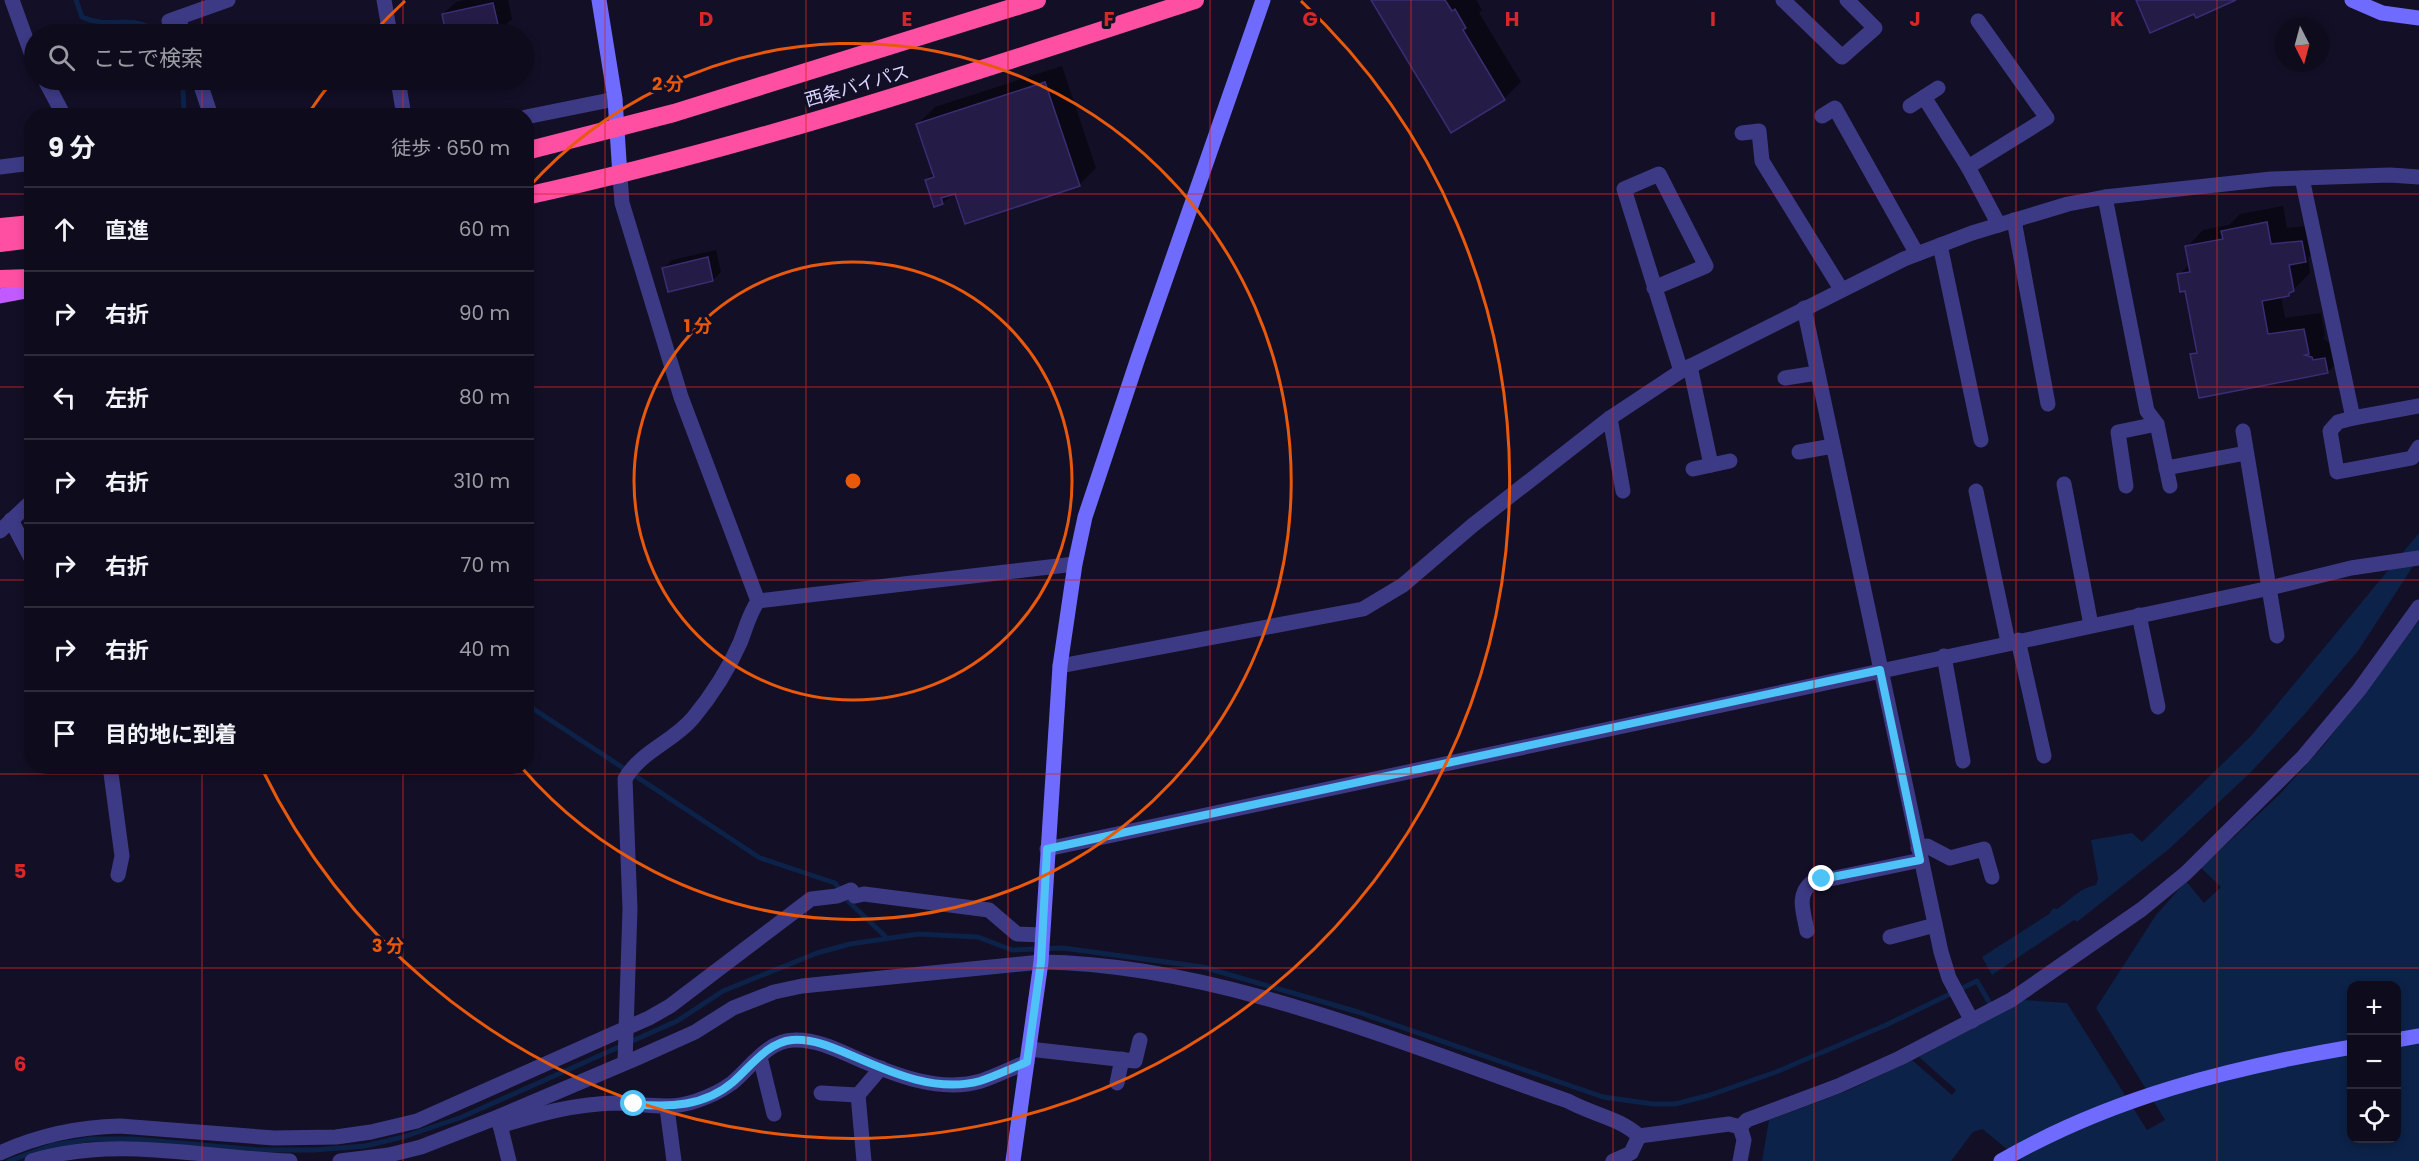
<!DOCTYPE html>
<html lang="ja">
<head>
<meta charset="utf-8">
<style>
	:root { --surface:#0e0b1c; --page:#1c1929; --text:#f1f3f6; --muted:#9b9ba3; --line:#2e2b3b }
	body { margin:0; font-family:Poppins,"Noto Sans JP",sans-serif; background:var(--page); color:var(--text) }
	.controls { position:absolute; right:18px; bottom:18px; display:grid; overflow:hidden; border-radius:12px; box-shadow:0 3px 9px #0003 }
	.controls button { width:54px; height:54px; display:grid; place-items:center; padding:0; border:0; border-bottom:2px solid var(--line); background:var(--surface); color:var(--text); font:30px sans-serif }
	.compass { position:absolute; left:2275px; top:18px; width:54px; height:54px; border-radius:50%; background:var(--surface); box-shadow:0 3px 9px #0003; rotate:174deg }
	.stop { position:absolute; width:18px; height:18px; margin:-14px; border:4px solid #4fc3f7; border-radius:50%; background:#fff }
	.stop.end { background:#4fc3f7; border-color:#fff; box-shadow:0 2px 6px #0008 }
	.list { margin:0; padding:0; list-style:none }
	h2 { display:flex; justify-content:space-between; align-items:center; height:78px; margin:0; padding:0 24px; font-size:26px }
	h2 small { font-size:20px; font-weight:400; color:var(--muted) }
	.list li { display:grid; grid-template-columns:39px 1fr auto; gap:18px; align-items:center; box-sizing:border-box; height:84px; padding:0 24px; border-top:2px solid var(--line) }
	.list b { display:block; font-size:22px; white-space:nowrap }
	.list em { font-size:20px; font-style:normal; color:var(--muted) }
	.icon { flex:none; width:33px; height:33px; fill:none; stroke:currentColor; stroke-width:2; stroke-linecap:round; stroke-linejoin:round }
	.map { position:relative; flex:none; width:2419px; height:1161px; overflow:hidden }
	.search { position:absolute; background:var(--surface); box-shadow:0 3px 9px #0003; left:24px; top:24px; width:510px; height:66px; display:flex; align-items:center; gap:15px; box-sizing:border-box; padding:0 21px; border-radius:33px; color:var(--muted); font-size:22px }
	.panel { position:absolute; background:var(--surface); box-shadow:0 3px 9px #0003; left:24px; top:108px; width:510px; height:666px; border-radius:24px }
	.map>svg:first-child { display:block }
	.water { fill:#0c2248; fill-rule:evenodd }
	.shadow { fill:#0007; fill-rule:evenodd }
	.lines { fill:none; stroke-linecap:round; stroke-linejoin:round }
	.stream { stroke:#0c2248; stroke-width:5 }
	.building { fill:#241b47; stroke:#3b2d73; stroke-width:1.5 }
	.street { stroke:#3d3a85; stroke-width:15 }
	.secondary { stroke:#6f6bff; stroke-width:15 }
	.primary { stroke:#c25bff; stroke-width:15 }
	.highway { stroke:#ff4fa3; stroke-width:18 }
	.route { stroke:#4fc3f7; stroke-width:8 }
	.grid { fill:none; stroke:#d62828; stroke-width:1.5; stroke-opacity:0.55 }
	.ring { fill:none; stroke:#e8590c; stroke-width:3 }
	.labels { text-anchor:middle; stroke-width:6; stroke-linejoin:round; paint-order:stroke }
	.street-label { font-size:18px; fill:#d9d4ff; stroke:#130f26 }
	.grid-label { font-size:20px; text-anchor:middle; font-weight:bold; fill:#d62828; stroke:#130f26; stroke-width:6; stroke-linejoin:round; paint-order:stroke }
	.centre { fill:#e8590c; stroke:#130f26; stroke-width:3 }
	.ring-label { font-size:18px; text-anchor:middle; font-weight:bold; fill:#e8590c; stroke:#130f26; stroke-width:6; stroke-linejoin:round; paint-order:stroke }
</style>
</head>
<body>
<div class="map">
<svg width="2419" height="1161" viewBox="0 0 2419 1161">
	<rect width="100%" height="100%" fill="#130f26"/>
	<g class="water">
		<path d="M2419,533V557L2358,651L2304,715L2250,773L2169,849L2077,922L2074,920L1992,975L1982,957L2049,914L2053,908L2057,909C2072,899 2078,889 2096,885L2098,879L2091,840L2132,833L2142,842L2251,736Z"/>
		<path d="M2419,621V1161H2022L1982,1129L1973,1132L1951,1161H1762L1769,1120L1847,1091L1912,1060L1952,1095L1956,1090L1919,1057L2024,1000L2067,1003L2147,1130L2165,1120L2096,1008L2156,915L2186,881L2204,903L2221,887L2201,868L2280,794L2324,745ZM2352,986H2396V1138H2352Z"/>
	</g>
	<g class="shadow">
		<polygon points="464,0 508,0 512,19 499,31 483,34 448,34 443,14 456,2"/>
		<polygon points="1373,0 1476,0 1482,10 1479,13 1521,82 1504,99 1452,131"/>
		<polygon points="1062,66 1096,168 1079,185 956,192 942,203 926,180 934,172 918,124 935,107"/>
		<path d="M2283,206L2287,228L2318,225L2322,243L2308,258L2310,273L2288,295L2281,296L2285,318L2321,313L2325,336L2323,338L2344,355L2328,372L2192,355L2198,348L2186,289L2179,275L2190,264L2187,247L2203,230L2229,225L2240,214ZM2289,257L2294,283H2291L2286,258Z"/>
		<polygon points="716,250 721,272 713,280 664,268 672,260"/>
	</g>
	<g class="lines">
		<g class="stream">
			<path d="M76,0L82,17C108,29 128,16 149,27L151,34"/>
			<polyline points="175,80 183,88 184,116"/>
			<polyline points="526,704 760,858 835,883 849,902 887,938"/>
			<polyline points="9,1161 53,1145 91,1139 134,1139 258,1150 314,1150 365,1146 403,1137 462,1117 677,1021 723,991 817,953 850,944 918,934 978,937 1012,950 1063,948 1203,967 1358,1012 1603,1097 1653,1104 1675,1104 1710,1095 1776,1072 1886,1025 1977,981 1993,1009"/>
		</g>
	</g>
	<g class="building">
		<polygon points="1371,0 1445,0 1452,11 1455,9 1466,28 1463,30 1505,100 1451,133"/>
		<polygon points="2136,0 2236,0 2196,18 2194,14 2150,33"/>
		<polygon points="493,3 500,33 446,34 442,14"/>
		<polygon points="1045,82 1080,186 965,224 955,194 941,198 943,204 934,207 925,180 934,177 916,124"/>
		<polygon points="2267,222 2271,244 2302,241 2306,262 2289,265 2294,291 2289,293 2289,296 2262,301 2268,334 2304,329 2309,354 2305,355 2312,357 2313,360 2325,358 2328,373 2199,398 2190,354 2197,353 2185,291 2180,292 2177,274 2190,272 2185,246 2223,239 2221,231"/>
		<polygon points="708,257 713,281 668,292 662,268"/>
	</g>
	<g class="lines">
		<g class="street">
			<polyline points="12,0 34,61"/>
			<polyline points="384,0 390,34"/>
			<polyline points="1783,0 1842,57 1875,28 1847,0"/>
			<polyline points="178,18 184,34"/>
			<polyline points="169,21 228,0"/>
			<polyline points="45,80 64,116"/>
			<polyline points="199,80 211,116"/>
			<polyline points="398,80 404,116"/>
			<polyline points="1924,97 1968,167 1999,225"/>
			<polyline points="1910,106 1938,88"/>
			<polyline points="1822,116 1835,108 1917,254"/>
			<polyline points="526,117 615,99"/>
			<polyline points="1742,133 1759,131 1762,161 1841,289"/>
			<polyline points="0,167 32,163"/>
			<polyline points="1968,167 2047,118 1978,21"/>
			<path d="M620,176L622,203L681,397L758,601C749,614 746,628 740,643C728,670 712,695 693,718C673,742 641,751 625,779L630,909L625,1062"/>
			<polyline points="2302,178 2353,418"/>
			<polyline points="2105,197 2147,411 2157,424 2170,486"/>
			<polyline points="2014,220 2048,404"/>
			<polyline points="1940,245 1981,440"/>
			<polyline points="1654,288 1706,266 1659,174 1624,189 1681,371"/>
			<polyline points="1804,308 1941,952 1949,978 1972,1021"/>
			<polyline points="1690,366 1711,465"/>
			<polyline points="1785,378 1817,373"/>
			<polyline points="2419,406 2353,418 2338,422 2330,431 2337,472 2412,458 2419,447"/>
			<polyline points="1610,418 1623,491"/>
			<polyline points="2243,431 2277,636"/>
			<polyline points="1799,452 1833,446"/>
			<polyline points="2166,468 2246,453"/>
			<polyline points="1693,469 1730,461"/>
			<polyline points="2064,484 2091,625"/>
			<polyline points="2126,486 2118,432 2157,424"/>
			<polyline points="1976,491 2008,642"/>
			<polyline points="11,520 32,560"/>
			<polyline points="0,531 32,501"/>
			<polyline points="758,601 1075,564"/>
			<polyline points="2139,615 2158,707"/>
			<polyline points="2018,640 2044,756"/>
			<polyline points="1944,656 1963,761"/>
			<polyline points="1060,666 1363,609 1403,585 1473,525 1610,418 1681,371 1904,259 1972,233 2068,204 2105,197 2271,179 2390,175 2419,177"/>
			<polyline points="110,766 122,856 118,875"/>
			<polyline points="1918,848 1927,846 1950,858 1984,849 1992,877"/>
			<polyline points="1047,849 2270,588 2351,568 2419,558"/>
			<path d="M1807,931C1804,913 1796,896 1811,883L1921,860"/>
			<polyline points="1890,937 1935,925"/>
			<polyline points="1029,1049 1135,1061 1140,1040"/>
			<polyline points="760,1057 774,1114"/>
			<polyline points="1117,1083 1122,1059"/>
			<polyline points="821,1093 858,1095"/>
			<polyline points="667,1108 674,1161"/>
			<polyline points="498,1117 509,1161"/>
			<path d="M500,1126C538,1114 574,1104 615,1103C643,1103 668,1111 696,1101C708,1097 721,1091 732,1083C750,1068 768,1040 794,1040C816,1039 838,1050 858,1059C895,1075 940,1093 981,1081C996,1076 1012,1068 1027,1062"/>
			<polyline points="1740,1127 1747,1120 1838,1086 1900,1058 2011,1000 2142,909 2186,873 2303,757 2359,690 2419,607"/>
			<path d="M0,1153C39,1135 77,1127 120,1126L274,1138L336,1137L371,1132L417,1121L649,1018L670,1006L811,899L837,896L851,890L855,896L864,894L989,910L1017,934L1042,935"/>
			<path d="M32,1161C114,1135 205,1158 290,1161"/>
			<path d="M340,1161L389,1155L421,1147L498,1117L637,1058L695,1032L733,1008L774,992L802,986L1041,962C1217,964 1403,1044 1568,1101C1591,1114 1620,1118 1639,1136L1729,1124L1740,1127L1744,1140L1740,1161"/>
			<polyline points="864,1161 858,1095 881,1068"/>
			<polyline points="1613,1161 1631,1153 1639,1136"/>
		</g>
		<g class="secondary">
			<polyline points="599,0 615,99 620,176"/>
			<polyline points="2352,0 2382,13 2419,18"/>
			<polyline points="2396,1040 2419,1036"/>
			<polyline points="1013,1161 1041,962 1060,666 1075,564 1085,517 1138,358 1263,0"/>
			<path d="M2001,1161C2110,1098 2229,1068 2352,1047"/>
		</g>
		<polyline class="primary" points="0,296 32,290"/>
		<g class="highway">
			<polyline points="526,151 674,113 1037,0"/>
			<path d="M526,196C754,146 974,72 1195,0"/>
			<polyline points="0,227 32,224"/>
			<polyline points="0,243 32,239"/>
			<polyline points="0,279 32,278"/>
		</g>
	</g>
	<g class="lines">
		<path class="route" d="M634,1104C669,1108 705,1106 733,1082C750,1067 768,1042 792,1040C812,1038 834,1048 853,1056C892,1073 937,1093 980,1081C996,1076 1012,1068 1027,1062L1041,962L1047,849L1880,670L1920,860L1822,879"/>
	</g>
	<path class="grid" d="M202,0V34M403,0V34M605,0V1161M806,0V1161M1008,0V1161M1210,0V1161M1411,0V1161M1613,0V1161M1814,0V1161M2016,0V1161M2217,0V1161M202,80V116M403,80V116M0,194H32M526,194H2419M0,387H32M526,387H2419M0,580H32M526,580H2419M202,766V1161M403,766V1161M0,774H2419M0,968H2419"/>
	<g class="ring">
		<circle cx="853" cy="481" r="219"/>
		<path d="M528 188A438 438 0 1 1 522 768"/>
		<path d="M308 114A657 657 0 0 1 332 81M373 33A657 657 0 0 1 405 1M1301 1A657 657 0 1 1 262 769"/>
	</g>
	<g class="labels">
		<g class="street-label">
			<text transform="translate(857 86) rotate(-16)" y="6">西条バイパス</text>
		</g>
	</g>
	<g class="grid-label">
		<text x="706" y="26">D</text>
		<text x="907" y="26">E</text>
		<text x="1109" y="26">F</text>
		<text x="1310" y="26">G</text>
		<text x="1512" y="26">H</text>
		<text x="1713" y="26">I</text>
		<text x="1915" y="26">J</text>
		<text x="2117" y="26">K</text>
		<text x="20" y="878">5</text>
		<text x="20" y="1071">6</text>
	</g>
	<circle cx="853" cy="481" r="9" class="centre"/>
	<g class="ring-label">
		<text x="668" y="90">2 分</text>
		<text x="698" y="332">1 分</text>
		<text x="388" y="952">3 分</text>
	</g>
</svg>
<div class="controls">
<button>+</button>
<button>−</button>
<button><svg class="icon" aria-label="locate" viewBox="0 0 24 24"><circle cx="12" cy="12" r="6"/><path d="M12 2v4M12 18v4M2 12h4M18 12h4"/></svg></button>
</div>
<svg class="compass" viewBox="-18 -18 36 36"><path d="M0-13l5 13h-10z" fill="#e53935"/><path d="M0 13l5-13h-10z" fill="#9b9ba3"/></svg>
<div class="stop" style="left:634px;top:1104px"></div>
<div class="stop end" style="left:1822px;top:879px"></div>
<div class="search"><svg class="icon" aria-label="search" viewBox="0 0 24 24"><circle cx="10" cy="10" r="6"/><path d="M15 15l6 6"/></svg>ここで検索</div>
<section class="panel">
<h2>9 分<small>徒歩 · 650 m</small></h2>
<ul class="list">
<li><svg class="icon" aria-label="ahead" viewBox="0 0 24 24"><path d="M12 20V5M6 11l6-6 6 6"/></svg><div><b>直進</b></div><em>60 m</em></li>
<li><svg class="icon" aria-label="right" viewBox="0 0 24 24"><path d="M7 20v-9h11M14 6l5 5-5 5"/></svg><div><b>右折</b></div><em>90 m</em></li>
<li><svg class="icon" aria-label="left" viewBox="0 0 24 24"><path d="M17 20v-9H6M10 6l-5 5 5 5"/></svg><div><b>左折</b></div><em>80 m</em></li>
<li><svg class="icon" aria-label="right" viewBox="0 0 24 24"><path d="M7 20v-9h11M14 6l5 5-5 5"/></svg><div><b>右折</b></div><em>310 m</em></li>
<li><svg class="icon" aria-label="right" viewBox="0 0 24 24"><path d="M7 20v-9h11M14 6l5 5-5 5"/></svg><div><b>右折</b></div><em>70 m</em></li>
<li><svg class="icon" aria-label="right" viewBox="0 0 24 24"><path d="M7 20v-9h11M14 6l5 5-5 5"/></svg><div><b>右折</b></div><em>40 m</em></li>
<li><svg class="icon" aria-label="arrive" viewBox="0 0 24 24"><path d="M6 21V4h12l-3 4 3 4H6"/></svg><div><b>目的地に到着</b></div></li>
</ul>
</section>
</div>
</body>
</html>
